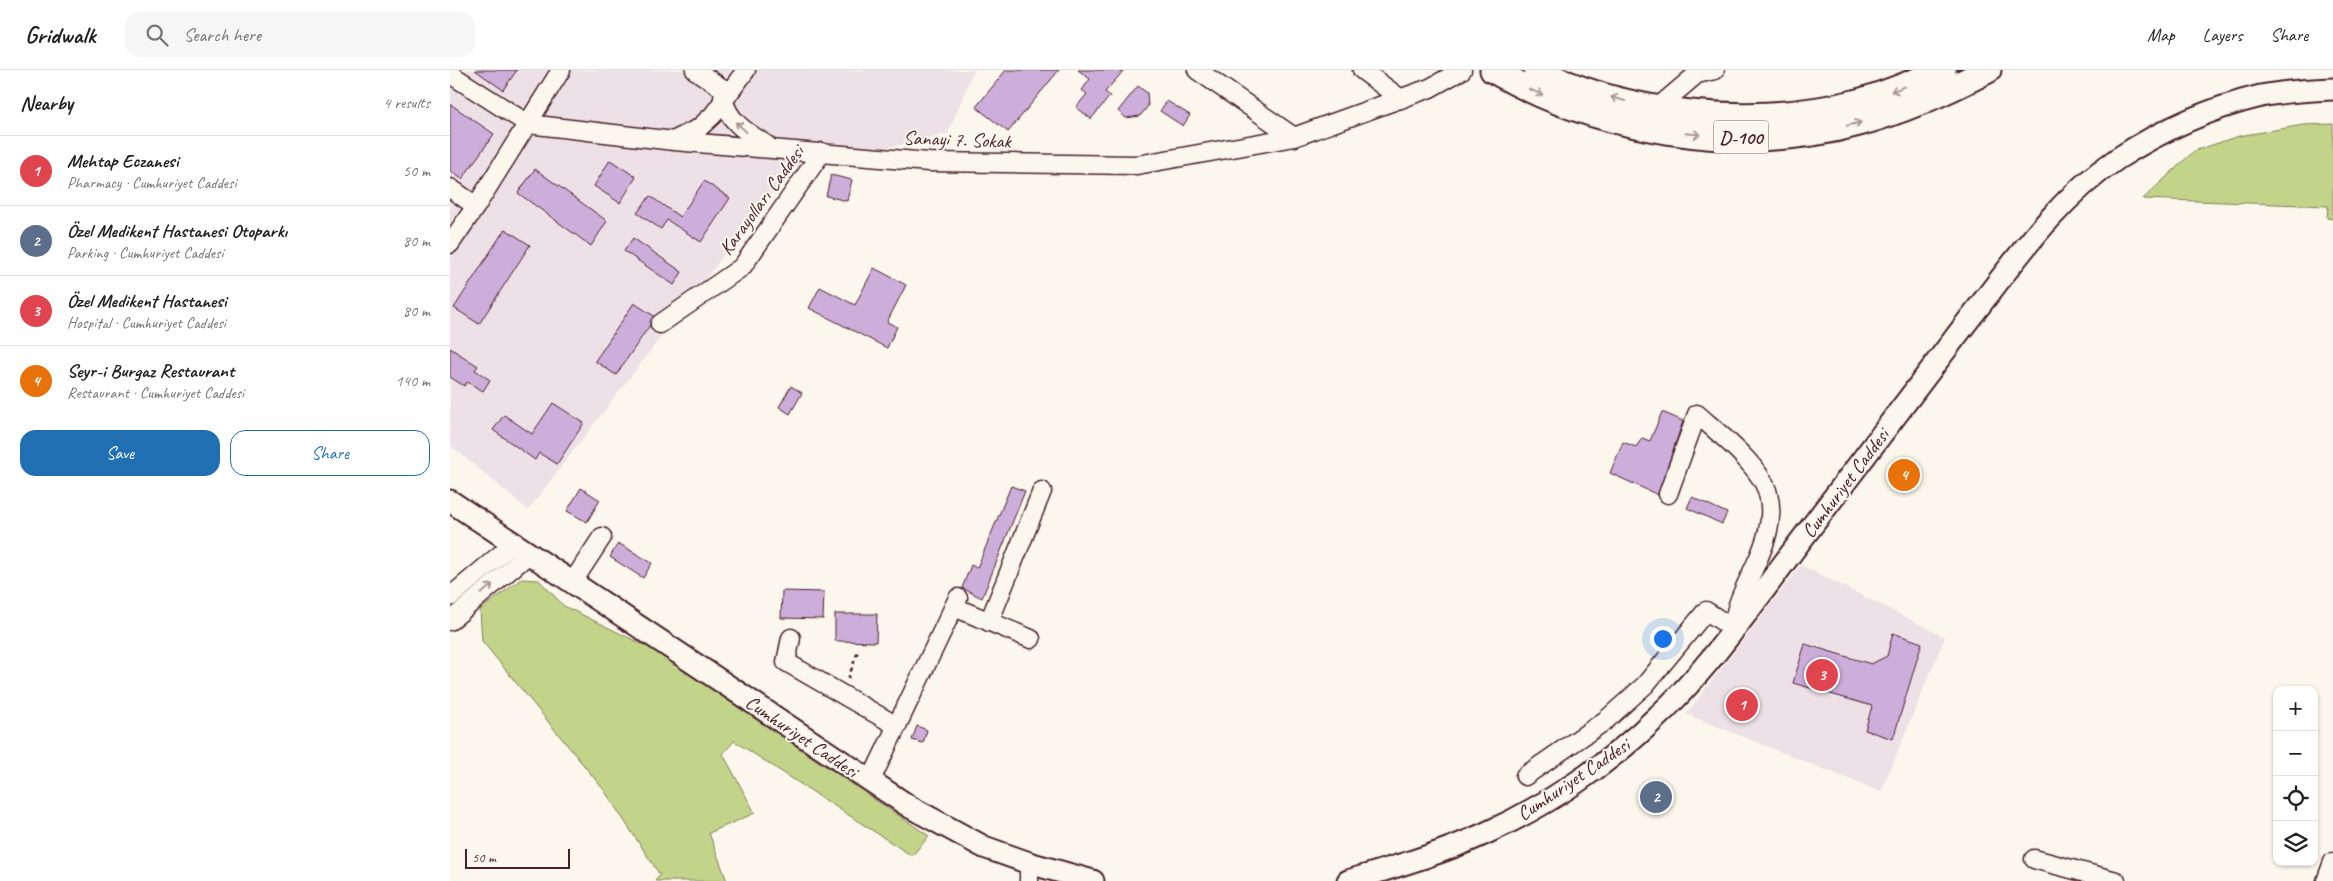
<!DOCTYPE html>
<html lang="en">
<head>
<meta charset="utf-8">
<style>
	:root { --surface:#fff; --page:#f6f6f6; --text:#222; --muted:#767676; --line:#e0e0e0; --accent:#1f6fb2 }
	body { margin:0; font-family:Caveat,sans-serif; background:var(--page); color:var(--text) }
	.controls { position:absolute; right:15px; bottom:15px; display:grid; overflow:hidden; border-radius:10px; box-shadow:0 1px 4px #0004 }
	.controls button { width:45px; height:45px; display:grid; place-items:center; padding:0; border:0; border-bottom:1px solid var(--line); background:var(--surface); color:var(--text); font:25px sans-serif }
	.scale { position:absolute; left:15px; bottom:12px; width:105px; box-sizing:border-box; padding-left:5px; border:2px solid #4a1f2b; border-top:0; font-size:14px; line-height:18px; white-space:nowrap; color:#4a1f2b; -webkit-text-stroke:4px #fbf7ec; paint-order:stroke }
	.you { position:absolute; left:1212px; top:568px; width:18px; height:18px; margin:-12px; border:4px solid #fff; border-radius:50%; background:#1a73e8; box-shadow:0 0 0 8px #1a73e833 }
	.badge { display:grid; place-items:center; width:32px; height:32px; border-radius:50%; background:var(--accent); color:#fff; font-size:16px; font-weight:700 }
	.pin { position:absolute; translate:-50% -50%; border:2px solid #fff; box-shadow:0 1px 5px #0006 }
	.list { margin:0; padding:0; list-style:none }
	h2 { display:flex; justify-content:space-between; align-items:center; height:65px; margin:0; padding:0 20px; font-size:21px }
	h2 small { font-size:16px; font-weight:400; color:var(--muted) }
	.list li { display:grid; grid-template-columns:32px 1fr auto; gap:15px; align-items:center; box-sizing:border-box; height:70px; padding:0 20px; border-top:1px solid var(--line) }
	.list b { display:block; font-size:19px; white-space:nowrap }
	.list p { margin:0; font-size:16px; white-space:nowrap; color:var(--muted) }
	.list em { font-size:16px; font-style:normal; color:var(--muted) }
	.actions { display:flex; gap:10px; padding:15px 20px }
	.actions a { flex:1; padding:11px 0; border:1px solid var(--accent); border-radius:15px; text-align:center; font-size:18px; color:var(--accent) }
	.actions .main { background:var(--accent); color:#fff }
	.icon { flex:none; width:28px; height:28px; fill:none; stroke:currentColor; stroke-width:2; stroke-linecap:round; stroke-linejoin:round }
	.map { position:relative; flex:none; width:1883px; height:811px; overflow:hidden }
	header { display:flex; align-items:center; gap:30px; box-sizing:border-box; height:70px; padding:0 25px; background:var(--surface); border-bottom:1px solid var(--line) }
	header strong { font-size:24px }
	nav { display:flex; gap:28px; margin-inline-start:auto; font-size:18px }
	.search { width:350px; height:45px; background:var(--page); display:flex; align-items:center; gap:12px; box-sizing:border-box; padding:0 18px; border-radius:15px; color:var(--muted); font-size:19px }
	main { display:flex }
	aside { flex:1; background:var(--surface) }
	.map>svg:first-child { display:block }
	.built { fill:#ede1e7 }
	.green { fill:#c1d489; stroke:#867a5a }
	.building { fill:#cdaedb; stroke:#4a1f2b }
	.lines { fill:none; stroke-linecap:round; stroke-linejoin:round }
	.minor-casing { stroke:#4a1f2b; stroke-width:21 }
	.major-casing { stroke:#4a1f2b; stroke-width:25 }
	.highway-casing { stroke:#4a1f2b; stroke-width:29 }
	.path { stroke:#4a1f2b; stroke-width:2.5; stroke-dasharray:4 4; stroke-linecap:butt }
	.minor { stroke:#fbf7ec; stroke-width:18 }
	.major { stroke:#fbf7ec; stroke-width:21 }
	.highway { stroke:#fbf7ec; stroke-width:25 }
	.oneway { stroke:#ab9695 }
	.labels { text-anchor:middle; stroke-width:4; stroke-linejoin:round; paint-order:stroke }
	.shield { fill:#fbf7ec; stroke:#7f6065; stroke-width:1 }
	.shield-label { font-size:19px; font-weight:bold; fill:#4a1f2b }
	.street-label { font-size:20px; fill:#4a1f2b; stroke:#fbf7ec }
</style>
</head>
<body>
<header>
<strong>Gridwalk</strong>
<div class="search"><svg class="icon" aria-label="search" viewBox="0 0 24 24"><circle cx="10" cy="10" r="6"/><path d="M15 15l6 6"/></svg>Search here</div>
<nav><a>Map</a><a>Layers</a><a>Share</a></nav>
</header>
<main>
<aside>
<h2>Nearby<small>4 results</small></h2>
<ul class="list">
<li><span class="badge" style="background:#e0444e">1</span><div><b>Mehtap Eczanesi</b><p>Pharmacy · Cumhuriyet Caddesi</p></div><em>50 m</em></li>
<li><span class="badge" style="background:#5c6f8a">2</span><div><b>Özel Medikent Hastanesi Otoparkı</b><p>Parking · Cumhuriyet Caddesi</p></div><em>80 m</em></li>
<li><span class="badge" style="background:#e0444e">3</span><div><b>Özel Medikent Hastanesi</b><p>Hospital · Cumhuriyet Caddesi</p></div><em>80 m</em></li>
<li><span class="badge" style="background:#e8710a">4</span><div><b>Seyr-i Burgaz Restaurant</b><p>Restaurant · Cumhuriyet Caddesi</p></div><em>140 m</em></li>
</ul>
<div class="actions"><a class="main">Save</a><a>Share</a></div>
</aside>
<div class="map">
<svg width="1883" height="811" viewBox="0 0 1883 811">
	<rect width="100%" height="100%" fill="#fbf7ec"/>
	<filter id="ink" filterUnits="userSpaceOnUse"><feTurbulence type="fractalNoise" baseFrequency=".02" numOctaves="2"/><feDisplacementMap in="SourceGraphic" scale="10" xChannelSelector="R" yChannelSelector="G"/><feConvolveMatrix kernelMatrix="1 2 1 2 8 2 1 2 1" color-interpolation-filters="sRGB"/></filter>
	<g filter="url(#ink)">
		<g class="built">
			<polygon points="0,0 526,0 521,6 498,64 340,99 78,440 0,375"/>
			<polygon points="1351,495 1495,567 1431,722 1236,644"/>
		</g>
		<g class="green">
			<polygon points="1883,54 1883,149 1877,148 1878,136 1693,129 1744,81 1789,66 1853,55"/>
			<polygon points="71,509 89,510 114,536 202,579 479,766 462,786 284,671 273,684 305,743 259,763 277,811 205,811 210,805 154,720 32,571 30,540"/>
		</g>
		<g class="building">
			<polygon points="25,0 67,0 53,20"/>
			<polygon points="556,0 609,0 558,62 526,37"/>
			<polygon points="628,0 674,0 655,22 660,26 641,49 626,37 637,24 632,20 640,9"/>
			<polygon points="688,16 697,23 698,36 690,46 676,48 668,41"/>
			<polygon points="717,31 740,45 733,56 710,41"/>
			<polygon points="0,34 44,64 12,109 0,101"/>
			<polygon points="160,90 186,107 170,133 144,116"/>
			<polygon points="85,99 157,151 141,176 68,123"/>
			<polygon points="381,105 402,110 397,131 376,126"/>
			<polygon points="254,111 280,128 251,172 217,150 211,159 187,143 200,126 230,147"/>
			<polygon points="55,159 80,175 29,254 4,238"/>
			<polygon points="183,168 232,202 224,215 174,181"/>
			<polygon points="424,198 456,215 437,252 447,257 437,278 359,238 370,217 405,235"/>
			<polygon points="184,233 204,246 200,255 166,305 145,291"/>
			<polygon points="0,278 28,296 25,300 40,310 33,321 17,312 14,316 0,307"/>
			<polygon points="341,316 352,323 340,344 329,337"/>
			<polygon points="103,333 134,353 107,394 89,383 85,390 43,360 54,345 82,364"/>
			<polygon points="1212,342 1233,351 1208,425 1160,403 1173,372 1186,377 1192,368 1200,371"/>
			<polygon points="561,416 575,421 532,528 512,518 521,495 527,498"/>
			<polygon points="131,418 150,430 137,452 117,441"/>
			<polygon points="1242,427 1277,443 1272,454 1237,438"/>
			<polygon points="168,473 202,493 193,508 160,487"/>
			<polygon points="332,521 374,522 373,549 331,548"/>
			<polygon points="385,544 427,544 426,572 385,571"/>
			<polygon points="1443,563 1472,573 1443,669 1415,660 1422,636 1343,613 1355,574 1421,594 1437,586"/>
			<polygon points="467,656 477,660 473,673 462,670"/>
		</g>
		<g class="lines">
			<g class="minor-casing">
				<g id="minor">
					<polyline points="245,0 278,22"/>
					<polyline points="747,0 844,67"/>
					<polyline points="912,0 951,29"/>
					<polyline points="0,4 78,54 224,71 479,92 687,95 844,67 980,18 1012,0"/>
					<path d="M273,28C278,52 298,63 317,75"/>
					<polyline points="1207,38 1247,4 1265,0"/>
					<polyline points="225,70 249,58 263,45 296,0"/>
					<polyline points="0,118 26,136"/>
					<polyline points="0,174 26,136 111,0"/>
					<polyline points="210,254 292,197 372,82"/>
					<path d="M1218,424L1247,344C1267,362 1312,397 1318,424C1325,449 1315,475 1304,498C1295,518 1284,536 1284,559"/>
					<polyline points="122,513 152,467"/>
					<polyline points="0,527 63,474"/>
					<polyline points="504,537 581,569"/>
					<polyline points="0,551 79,484"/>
					<polyline points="539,552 592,421"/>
					<polyline points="341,568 336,592 447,656"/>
					<polyline points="1075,706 1156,650 1195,615 1256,541 1284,559"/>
					<polyline points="420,712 508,528"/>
					<polyline points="1584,789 1666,811"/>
					<polyline points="579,811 579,793"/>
					<polyline points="1876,811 1883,792"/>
				</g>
			</g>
			<g class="major-casing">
				<g id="major">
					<polyline points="0,431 460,737 534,777 579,793 643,811"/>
					<path d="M898,811C944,797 990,784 1034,764C1097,736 1159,694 1208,646C1260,597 1306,530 1349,473C1406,398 1463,323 1520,248C1565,191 1606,130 1667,89C1710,61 1761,38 1811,26C1835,21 1859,20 1883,19"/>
				</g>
			</g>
			<g class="highway-casing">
				<g id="highway">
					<path d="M1043,0C1147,61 1291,86 1409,53C1454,41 1496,22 1538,0"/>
					<path d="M1087,0C1179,47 1305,57 1404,33C1435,25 1464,12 1493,0"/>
				</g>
			</g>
			<polyline class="path" points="398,609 408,581"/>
			<use href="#minor" class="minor"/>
			<use href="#major" class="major"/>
			<use href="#highway" class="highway"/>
		</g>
		<defs><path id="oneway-shaft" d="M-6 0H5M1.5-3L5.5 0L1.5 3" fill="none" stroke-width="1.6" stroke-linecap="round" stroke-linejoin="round" transform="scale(1.25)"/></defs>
		<g class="oneway">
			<use href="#oneway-shaft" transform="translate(1448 19) rotate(158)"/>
			<use href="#oneway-shaft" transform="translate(1086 22) rotate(23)"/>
			<use href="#oneway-shaft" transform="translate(1168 29) rotate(-165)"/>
			<use href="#oneway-shaft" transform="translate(1404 54) rotate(-13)"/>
			<use href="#oneway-shaft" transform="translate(291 57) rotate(-138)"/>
			<use href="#oneway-shaft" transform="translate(1243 64) rotate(5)"/>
			<use href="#oneway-shaft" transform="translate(37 519) rotate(-40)"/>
		</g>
	</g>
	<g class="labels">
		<rect class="shield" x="1263.5" y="50.5" width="55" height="33" rx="4"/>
		<g class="shield-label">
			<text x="1291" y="74">D-100</text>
		</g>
		<g class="street-label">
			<text transform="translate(507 69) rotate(2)" y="7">Sanayi 7. Sokak</text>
			<text transform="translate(311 130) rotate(-54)" y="7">Karayolları Caddesi</text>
			<text transform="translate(1395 413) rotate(-53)" y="7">Cumhuriyet Caddesi</text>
			<text transform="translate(352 666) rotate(34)" y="7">Cumhuriyet Caddesi</text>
			<text transform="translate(1123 709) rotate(-34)" y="7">Cumhuriyet Caddesi</text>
		</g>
	</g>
</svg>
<div class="controls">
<button>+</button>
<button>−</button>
<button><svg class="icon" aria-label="locate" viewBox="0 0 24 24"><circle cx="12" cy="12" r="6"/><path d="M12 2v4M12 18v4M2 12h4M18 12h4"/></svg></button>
<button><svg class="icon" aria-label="layers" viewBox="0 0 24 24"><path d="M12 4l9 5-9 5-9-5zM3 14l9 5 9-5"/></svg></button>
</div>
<div class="scale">50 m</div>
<div class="you"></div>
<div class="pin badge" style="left:1292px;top:635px;background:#e0444e">1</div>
<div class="pin badge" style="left:1206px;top:727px;background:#5c6f8a">2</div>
<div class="pin badge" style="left:1372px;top:605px;background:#e0444e">3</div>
<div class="pin badge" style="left:1454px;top:405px;background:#e8710a">4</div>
</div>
</main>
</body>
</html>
